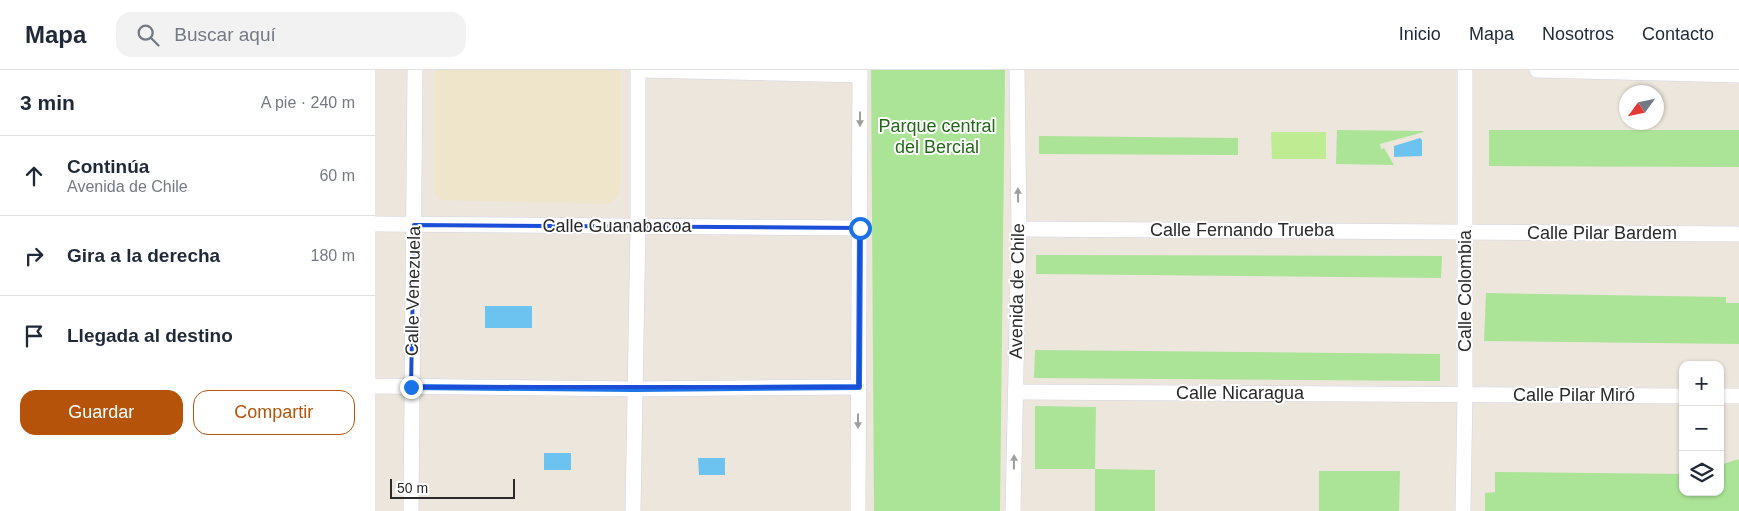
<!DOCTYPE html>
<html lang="es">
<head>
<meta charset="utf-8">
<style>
	:root { --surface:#fff; --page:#f2f2f3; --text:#1f2937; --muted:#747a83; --line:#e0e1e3; --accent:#b45309 }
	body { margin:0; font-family:Arial,sans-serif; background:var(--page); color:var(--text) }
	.controls { position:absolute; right:15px; bottom:15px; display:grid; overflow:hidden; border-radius:10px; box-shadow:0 1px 4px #0004 }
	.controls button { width:45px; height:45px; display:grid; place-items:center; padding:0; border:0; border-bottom:1px solid var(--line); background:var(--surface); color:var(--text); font:25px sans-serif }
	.compass { position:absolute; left:1244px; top:15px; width:45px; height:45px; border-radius:50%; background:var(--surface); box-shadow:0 1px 4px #0004; rotate:237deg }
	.scale { position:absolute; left:15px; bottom:12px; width:125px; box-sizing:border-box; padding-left:5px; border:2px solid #2a2a2a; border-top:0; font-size:14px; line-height:18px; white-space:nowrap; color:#2a2a2a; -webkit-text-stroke:4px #fff; paint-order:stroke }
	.stop { position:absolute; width:15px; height:15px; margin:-11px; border:4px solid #1a73e8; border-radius:50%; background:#fff }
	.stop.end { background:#1a73e8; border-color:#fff; box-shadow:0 1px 5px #0008 }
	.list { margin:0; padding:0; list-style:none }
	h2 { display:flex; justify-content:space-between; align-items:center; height:65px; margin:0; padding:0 20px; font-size:21px }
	h2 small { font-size:16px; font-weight:400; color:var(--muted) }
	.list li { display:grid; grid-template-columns:32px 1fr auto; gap:15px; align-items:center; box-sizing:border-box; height:80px; padding:0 20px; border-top:1px solid var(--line) }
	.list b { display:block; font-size:19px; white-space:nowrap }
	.list p { margin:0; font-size:16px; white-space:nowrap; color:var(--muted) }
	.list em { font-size:16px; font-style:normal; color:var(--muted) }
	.actions { display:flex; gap:10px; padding:15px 20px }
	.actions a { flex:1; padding:11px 0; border:1px solid var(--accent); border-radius:15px; text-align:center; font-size:18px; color:var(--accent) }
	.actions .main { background:var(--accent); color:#fff }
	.icon { flex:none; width:28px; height:28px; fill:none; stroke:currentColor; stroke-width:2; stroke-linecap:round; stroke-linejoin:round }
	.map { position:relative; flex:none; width:1364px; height:441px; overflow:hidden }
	header { display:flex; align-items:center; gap:30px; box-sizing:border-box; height:70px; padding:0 25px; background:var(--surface); border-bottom:1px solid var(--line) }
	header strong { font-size:24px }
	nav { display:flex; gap:28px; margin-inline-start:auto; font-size:18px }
	.search { width:350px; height:45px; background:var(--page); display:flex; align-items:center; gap:12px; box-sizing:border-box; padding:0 18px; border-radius:15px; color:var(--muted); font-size:19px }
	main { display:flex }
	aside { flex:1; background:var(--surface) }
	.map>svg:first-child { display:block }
	.education { fill:#eee5cb }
	.green { fill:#abe497 }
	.pitch { fill:#bfeb92 }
	.water { fill:#6dc3f0 }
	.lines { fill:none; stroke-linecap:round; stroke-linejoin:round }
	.street-casing { stroke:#d1d3e3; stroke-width:16 }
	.street { stroke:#fff; stroke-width:15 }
	.oneway { fill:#9f9f9f }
	.route { stroke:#1a73e8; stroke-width:6 }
	.marked { fill:none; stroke:#1d4ed8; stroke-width:4; stroke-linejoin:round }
	.labels { text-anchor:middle; stroke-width:4; stroke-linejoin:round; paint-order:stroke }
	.park-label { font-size:18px; fill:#236819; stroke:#fff }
	.street-label { font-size:18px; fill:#2a2a2a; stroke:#fff }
</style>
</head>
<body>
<header>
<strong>Mapa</strong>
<div class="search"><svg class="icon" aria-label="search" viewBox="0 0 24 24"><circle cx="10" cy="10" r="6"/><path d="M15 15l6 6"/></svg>Buscar aquí</div>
<nav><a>Inicio</a><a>Mapa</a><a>Nosotros</a><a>Contacto</a></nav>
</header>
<main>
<aside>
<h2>3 min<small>A pie · 240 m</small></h2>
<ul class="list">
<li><svg class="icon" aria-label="ahead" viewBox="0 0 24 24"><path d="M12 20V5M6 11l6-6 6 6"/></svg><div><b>Continúa</b><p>Avenida de Chile</p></div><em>60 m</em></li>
<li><svg class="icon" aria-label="right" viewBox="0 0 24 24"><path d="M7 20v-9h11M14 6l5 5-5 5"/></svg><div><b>Gira a la derecha</b></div><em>180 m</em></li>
<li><svg class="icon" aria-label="arrive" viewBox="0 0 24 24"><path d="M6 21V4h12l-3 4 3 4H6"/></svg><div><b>Llegada al destino</b></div></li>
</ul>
<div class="actions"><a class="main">Guardar</a><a>Compartir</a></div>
</aside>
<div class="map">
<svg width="1364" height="441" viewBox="0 0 1364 441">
	<rect width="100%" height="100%" fill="#ece6dc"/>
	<polygon class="education" points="60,0 245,0 245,117 244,125 237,132 230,134 65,130 60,123"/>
	<g class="green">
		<polygon points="496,0 630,0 625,441 499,441"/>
		<polygon points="962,60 1048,61 1049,62 1005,74 1006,79 1009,78 1019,95 961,94"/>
		<polygon points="1114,60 1364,60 1364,97 1114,96"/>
		<polygon points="664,66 863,68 863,85 664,84"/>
		<polygon points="661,185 1067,186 1066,208 661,204"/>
		<polygon points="1111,223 1351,227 1351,233 1364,233 1364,274 1109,271"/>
		<polygon points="660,280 1065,284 1065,311 659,308"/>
		<polygon points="660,336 721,337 720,399 780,400 780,441 720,441 720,399 660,399"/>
		<polygon points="1364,389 1364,441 1110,441 1110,423 1120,422 1120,402 1308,404 1308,422 1345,422 1345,395"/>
		<polygon points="944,401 1025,401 1024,441 944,441"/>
	</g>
	<polygon class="pitch" points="896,62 951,62 951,89 897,89"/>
	<g class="water">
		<polygon points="1045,68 1047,70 1047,86 1019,87 1019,76"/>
		<rect x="110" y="236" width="47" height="22"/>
		<rect x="169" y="383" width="27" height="17"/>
		<polygon points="323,388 350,388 350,405 324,405"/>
	</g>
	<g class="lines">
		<g class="street-casing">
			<g id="street">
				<polyline points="263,0 485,5"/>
				<polyline points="1162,0 1364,5"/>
				<polyline points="0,154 485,158"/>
				<polyline points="644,159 1364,164"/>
				<polyline points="0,316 260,319 484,317"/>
				<polyline points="641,322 1308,326"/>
				<polyline points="1345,326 1364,326"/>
				<polyline points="36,441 40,0"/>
				<polyline points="258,441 263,156 263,0"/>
				<polyline points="483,441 485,0"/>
				<polyline points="638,441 644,159 642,0"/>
				<polyline points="1088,441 1090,324 1090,0"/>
			</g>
		</g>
		<use href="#street" class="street"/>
	</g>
	<defs><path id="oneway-solid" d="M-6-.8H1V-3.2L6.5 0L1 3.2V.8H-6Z" transform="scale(1.25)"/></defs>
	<g class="oneway">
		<use href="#oneway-solid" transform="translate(485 49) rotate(90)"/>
		<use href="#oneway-solid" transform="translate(643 125) rotate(-91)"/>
		<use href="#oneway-solid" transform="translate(483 351) rotate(90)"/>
		<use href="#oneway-solid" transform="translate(639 392) rotate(-89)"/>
	</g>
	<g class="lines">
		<polyline class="route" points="36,317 260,319 484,317 485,158"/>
	</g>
	<path class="marked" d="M39,155L485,158L484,317H36Z"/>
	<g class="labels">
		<g class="park-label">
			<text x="562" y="62">Parque central<tspan x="562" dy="21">del Bercial</tspan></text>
		</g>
		<g class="street-label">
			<text x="242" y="162">Calle Guanabacoa</text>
			<text x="867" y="166">Calle Fernando Trueba</text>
			<text x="1227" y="169">Calle Pilar Bardem</text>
			<text transform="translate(38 221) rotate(-89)" y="6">Calle Venezuela</text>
			<text transform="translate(642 221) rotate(-89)" y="6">Avenida de Chile</text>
			<text transform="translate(1090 221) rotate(-90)" y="6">Calle Colombia</text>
			<text x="865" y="329">Calle Nicaragua</text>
			<text x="1199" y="331">Calle Pilar Miró</text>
		</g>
	</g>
</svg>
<div class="controls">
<button>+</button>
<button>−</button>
<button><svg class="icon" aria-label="layers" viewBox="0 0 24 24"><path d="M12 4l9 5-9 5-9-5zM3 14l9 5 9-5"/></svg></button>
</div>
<svg class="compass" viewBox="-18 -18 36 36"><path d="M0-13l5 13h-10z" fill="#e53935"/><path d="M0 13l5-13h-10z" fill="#747a83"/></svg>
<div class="scale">50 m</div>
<div class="stop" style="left:485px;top:158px"></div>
<div class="stop end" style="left:36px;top:317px"></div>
</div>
</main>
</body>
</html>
